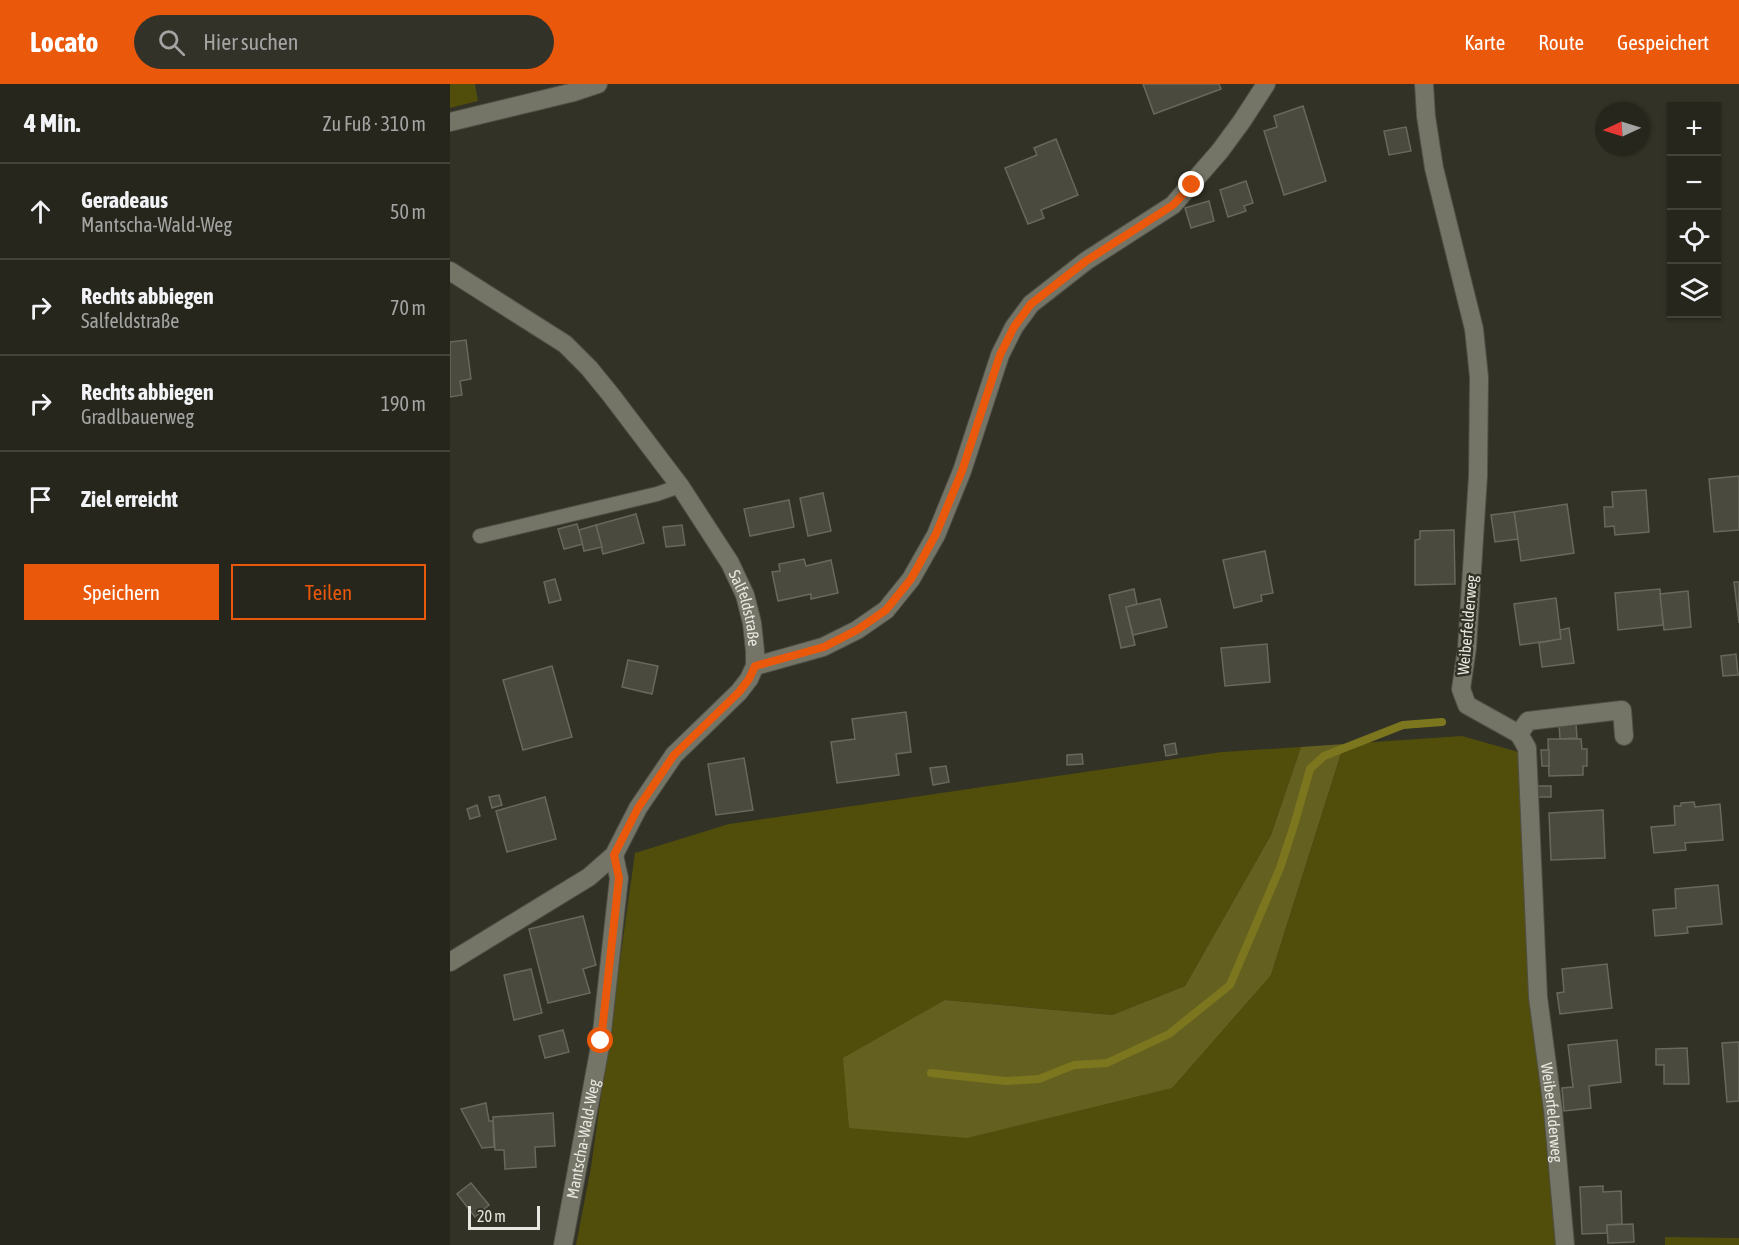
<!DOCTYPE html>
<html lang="de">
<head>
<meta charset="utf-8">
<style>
	:root { --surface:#26261c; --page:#323229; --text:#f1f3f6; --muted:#a4a5a3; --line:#42433b; --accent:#ea580c }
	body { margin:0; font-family:"Asap Condensed",sans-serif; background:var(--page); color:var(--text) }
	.controls { position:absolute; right:18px; top:18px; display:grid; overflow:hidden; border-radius:0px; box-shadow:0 2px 4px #0004 }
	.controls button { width:54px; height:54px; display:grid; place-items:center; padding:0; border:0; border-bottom:2px solid var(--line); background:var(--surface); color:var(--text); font:30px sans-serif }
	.compass { position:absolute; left:1145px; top:18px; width:54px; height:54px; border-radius:50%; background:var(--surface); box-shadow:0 2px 4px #0004; rotate:266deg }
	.scale { position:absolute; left:18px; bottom:15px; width:72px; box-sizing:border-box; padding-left:6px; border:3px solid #e8e8e1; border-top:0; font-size:16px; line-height:21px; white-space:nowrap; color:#e8e8e1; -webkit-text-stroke:4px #323226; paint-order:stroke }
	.stop { position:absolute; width:18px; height:18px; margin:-14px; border:4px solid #ea580c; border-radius:50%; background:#fff }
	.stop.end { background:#ea580c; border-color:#fff; box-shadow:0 2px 6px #0008 }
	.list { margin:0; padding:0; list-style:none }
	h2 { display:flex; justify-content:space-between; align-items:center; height:78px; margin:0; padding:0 24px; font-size:26px }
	h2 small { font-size:20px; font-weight:400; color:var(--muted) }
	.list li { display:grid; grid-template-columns:39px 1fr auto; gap:18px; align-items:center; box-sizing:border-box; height:96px; padding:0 24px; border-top:2px solid var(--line) }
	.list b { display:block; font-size:22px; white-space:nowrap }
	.list p { margin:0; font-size:20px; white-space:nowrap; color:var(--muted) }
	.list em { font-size:20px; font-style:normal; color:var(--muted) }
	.actions { display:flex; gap:12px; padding:18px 24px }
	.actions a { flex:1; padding:14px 0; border:2px solid var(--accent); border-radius:0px; text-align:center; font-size:21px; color:var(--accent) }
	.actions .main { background:var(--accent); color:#fff }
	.icon { flex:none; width:33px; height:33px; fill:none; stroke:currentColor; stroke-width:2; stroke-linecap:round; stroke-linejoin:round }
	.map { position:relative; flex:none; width:1289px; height:1161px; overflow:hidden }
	header { display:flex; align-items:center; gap:36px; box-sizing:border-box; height:84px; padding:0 30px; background:var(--accent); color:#fff }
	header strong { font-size:28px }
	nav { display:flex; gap:33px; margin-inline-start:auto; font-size:21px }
	.search { width:420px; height:54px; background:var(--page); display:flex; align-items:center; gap:15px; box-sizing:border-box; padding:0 21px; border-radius:33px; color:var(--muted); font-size:22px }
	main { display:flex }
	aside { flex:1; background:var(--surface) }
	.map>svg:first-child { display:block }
	.green { fill:#514d0b }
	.forest { fill:#646020 }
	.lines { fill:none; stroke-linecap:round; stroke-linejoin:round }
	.stream { stroke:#7c771f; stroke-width:8 }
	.building { fill:#4a4a3e; stroke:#68685c; stroke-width:1.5 }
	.service-casing { stroke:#504f46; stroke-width:16 }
	.minor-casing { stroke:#504f46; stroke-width:20 }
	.service { stroke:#747467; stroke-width:14 }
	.minor { stroke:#747467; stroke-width:18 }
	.route { stroke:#ea580c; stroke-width:8 }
	.labels { text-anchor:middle; stroke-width:5; stroke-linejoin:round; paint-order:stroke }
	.street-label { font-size:16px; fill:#e8e8e1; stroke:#323226 }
</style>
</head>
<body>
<header>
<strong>Locato</strong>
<div class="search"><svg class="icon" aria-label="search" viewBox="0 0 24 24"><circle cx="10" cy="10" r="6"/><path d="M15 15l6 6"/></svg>Hier suchen</div>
<nav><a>Karte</a><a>Route</a><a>Gespeichert</a></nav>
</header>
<main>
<aside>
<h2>4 Min.<small>Zu Fuß · 310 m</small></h2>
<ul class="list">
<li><svg class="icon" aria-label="ahead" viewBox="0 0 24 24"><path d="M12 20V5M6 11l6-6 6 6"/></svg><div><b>Geradeaus</b><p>Mantscha-Wald-Weg</p></div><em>50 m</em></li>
<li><svg class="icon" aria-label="right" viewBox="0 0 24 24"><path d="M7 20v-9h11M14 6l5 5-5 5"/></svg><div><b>Rechts abbiegen</b><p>Salfeldstraße</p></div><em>70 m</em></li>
<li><svg class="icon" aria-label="right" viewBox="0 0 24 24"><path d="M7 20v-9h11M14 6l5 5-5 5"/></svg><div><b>Rechts abbiegen</b><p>Gradlbauerweg</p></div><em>190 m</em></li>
<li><svg class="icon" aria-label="arrive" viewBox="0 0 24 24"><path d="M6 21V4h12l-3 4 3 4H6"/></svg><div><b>Ziel erreicht</b></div></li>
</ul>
<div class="actions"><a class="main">Speichern</a><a>Teilen</a></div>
</aside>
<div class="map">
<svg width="1289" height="1161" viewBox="0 0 1289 1161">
	<rect width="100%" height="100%" fill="#323226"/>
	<g class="green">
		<polygon points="0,0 25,0 28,17 0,24"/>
		<polygon points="1012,652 1072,669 1108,1161 126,1161 141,1083 185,769 279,740 772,668 851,663 821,751 735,902 662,931 495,916 399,1043 821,891 894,660"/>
		<polygon points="1215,1153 1289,1154 1289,1161 1215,1161"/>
	</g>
	<polygon class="forest" points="894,660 821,891 722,1004 517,1054 399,1044 393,974 495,916 662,931 735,902 821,751 851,663"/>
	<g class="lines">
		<polyline class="stream" points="481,989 556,997 589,995 624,981 657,979 719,950 780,901 830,784 845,738 860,685 874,672 953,641 992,638"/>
	</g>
	<g class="building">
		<polygon points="693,0 769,0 771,5 704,30"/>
		<polygon points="853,22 876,97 834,111 814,47 827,43 824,32"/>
		<polygon points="956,43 961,67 939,71 934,47"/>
		<polygon points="606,55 628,111 591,126 594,134 578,140 555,84 587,71 584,64"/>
		<polygon points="796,97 803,119 794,122 796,127 778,133 770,106"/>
		<polygon points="759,117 764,137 741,144 735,124"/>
		<polygon points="16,256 21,295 10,297 12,311 0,313 0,258"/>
		<polygon points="1289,392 1289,446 1264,448 1259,395"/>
		<polygon points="1196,406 1199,448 1165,451 1164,442 1155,443 1154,423 1163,423 1162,408"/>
		<polygon points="373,409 381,447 358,452 350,414"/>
		<polygon points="339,416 344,443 300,452 294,425"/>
		<polygon points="1117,420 1124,469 1071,477 1064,428"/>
		<polygon points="1064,428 1068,455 1045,458 1041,431"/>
		<polygon points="186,430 194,459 153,470 146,441"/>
		<polygon points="127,440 133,460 114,465 108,445"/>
		<polygon points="146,441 152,463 134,467 129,446"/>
		<polygon points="232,441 235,461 216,463 213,443"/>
		<polygon points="1004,446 1005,500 965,501 965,456 970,455 970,447"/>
		<polygon points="815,467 823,509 811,511 812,517 784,524 773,476"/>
		<polygon points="354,475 356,482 381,476 388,509 361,515 361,510 328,517 322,488 330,487 329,480"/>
		<polygon points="105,495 111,516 99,519 94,498"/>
		<polygon points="1284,498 1289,498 1289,539"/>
		<polygon points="684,505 687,520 676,523 685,561 671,564 659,511"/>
		<polygon points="1210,505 1213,541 1168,546 1165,509"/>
		<polygon points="1238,507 1241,543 1214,546 1210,510"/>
		<polygon points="1106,514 1111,555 1070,561 1064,520"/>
		<polygon points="710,515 717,543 683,551 676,523"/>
		<polygon points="1119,544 1124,579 1092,583 1089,559 1111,555 1110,546"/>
		<polygon points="817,560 820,598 775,602 771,564"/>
		<polygon points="1286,570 1288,591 1273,592 1271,572"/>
		<polygon points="178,576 208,582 202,610 172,603"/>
		<polygon points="102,582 122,653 73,666 53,596"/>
		<polygon points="456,628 461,668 446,670 449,691 387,699 381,658 405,655 402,635"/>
		<polygon points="1109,640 1126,640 1127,654 1110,655"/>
		<polygon points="1098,655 1131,655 1132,665 1137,665 1137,682 1133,682 1133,691 1099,692"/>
		<polygon points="725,659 727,670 716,672 714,661"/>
		<polygon points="1091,666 1099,666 1099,682 1092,682"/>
		<polygon points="632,670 633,680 617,681 617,671"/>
		<polygon points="294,674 303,726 266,731 258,680"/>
		<polygon points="496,682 499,698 483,701 480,684"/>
		<polygon points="1088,702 1101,702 1101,713 1087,713"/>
		<polygon points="49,711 52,721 42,724 39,713"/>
		<polygon points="95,713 106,755 57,768 46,727"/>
		<polygon points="1244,718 1245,723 1270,720 1273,756 1235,759 1236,766 1204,769 1201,743 1225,741 1224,722 1231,722 1231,719"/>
		<polygon points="27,721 30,732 20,735 17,725"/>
		<polygon points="1153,726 1155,774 1101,776 1099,729"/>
		<polygon points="1268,801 1272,840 1237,843 1238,849 1205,852 1203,826 1226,824 1225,805"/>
		<polygon points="133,832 146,881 133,885 140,909 98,919 79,845"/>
		<polygon points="1157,880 1162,924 1110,930 1107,909 1114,908 1112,885"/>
		<polygon points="81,885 92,929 64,936 54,891"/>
		<polygon points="113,946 119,968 95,974 89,952"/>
		<polygon points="1167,956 1171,998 1139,1002 1141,1024 1114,1027 1112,1004 1123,1003 1118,961"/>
		<polygon points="1289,958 1289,1017 1277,1018 1272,959"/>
		<polygon points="1237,964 1239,1000 1214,1000 1214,981 1206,981 1206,965"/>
		<polygon points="36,1019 39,1037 43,1037 44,1063 32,1064 11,1025"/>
		<polygon points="103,1029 105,1062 85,1063 86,1083 55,1085 54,1066 45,1066 43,1033"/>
		<polygon points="21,1099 39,1121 25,1133 7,1110"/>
		<polygon points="1153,1102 1153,1108 1171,1107 1172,1140 1157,1141 1157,1149 1132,1150 1130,1103"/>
		<polygon points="1183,1140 1184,1158 1158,1159 1157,1141"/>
	</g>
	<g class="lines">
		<g class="service-casing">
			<polyline id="service" points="30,452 207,410 230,402"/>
		</g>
		<g class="minor-casing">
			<g id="minor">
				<path id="s1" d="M974,0L976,32L984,84L1024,245L1029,293L1028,392L1017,564L1011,605L1017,621L1069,650L1077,664L1088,913L1103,1026L1115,1161"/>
				<polyline points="0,38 124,8 148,0"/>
				<path id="s2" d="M0,187L115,260L139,284L161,311L230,402L280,479L295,511L302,539L305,567V582L299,595L289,608L224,671L188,724L164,771L139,793L0,878"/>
				<polyline points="305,582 373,563 407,546 436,526 461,495 486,451 512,387 550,271 564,243 581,220 636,177 723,121 770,67 792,37 816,0"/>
				<polyline points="1069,650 1078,637 1172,626 1174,652"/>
				<path id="s3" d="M113,1161L151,957L169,794L164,771"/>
			</g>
		</g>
		<use href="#service" class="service"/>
		<use href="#minor" class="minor"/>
	</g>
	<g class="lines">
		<polyline class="route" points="151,957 169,794 164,771 188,724 224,671 289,608 299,595 305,582 374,563 407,546 436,526 461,495 486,450 512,387 550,271 564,243 581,220 636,177 723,121 742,101"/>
	</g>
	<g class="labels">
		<g class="street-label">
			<text dy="6" stroke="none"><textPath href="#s2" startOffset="459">Salfeldstraße</textPath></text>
			<text transform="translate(1017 541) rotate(-85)" y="6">Weiberfelderweg</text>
			<text dy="6" stroke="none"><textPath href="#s1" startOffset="1070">Weiberfelderweg</textPath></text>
			<text dy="6" stroke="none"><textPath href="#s3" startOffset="108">Mantscha-Wald-Weg</textPath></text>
		</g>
	</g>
</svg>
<div class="controls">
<button>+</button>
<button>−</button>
<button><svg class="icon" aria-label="locate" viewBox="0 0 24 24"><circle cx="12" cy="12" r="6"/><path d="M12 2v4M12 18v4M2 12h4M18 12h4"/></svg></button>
<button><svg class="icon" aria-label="layers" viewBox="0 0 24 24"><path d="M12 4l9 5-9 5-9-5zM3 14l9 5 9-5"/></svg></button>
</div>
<svg class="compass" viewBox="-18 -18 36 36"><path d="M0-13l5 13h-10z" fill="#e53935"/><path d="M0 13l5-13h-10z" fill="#a4a5a3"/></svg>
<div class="scale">20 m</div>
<div class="stop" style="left:151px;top:957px"></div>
<div class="stop end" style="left:742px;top:101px"></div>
</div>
</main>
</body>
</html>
